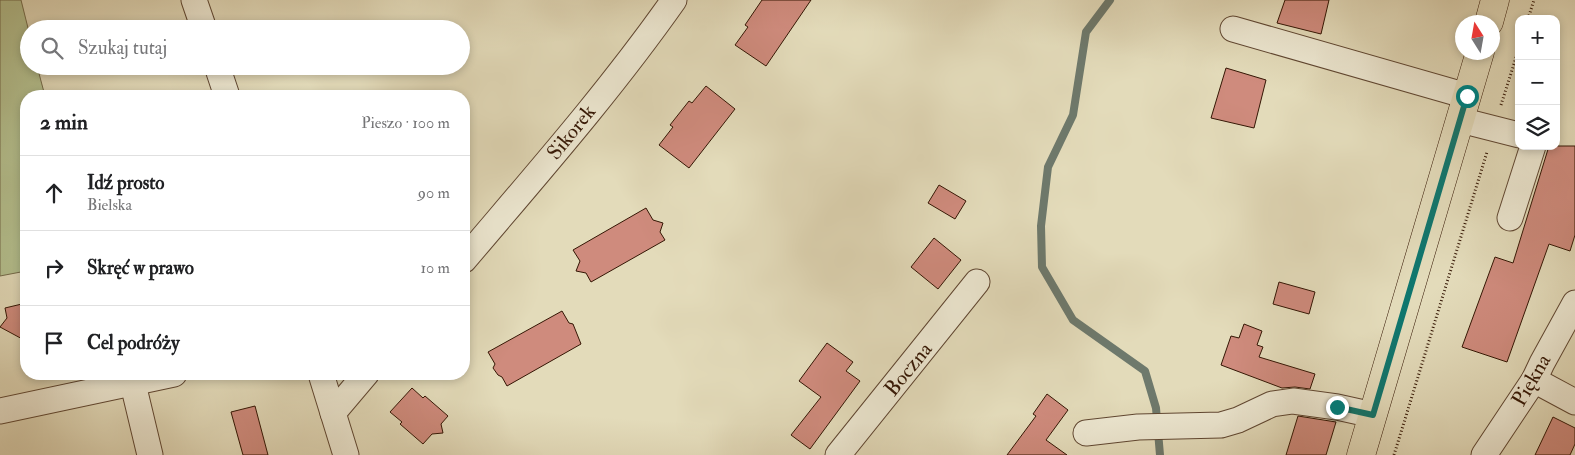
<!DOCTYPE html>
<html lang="pl">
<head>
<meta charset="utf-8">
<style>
	:root { --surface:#fff; --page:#f2f2f2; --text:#202124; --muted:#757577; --line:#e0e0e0 }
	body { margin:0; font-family:"IM FELL Double Pica",serif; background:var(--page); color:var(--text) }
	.controls { position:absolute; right:15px; top:15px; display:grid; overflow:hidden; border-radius:10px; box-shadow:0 2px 8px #0003 }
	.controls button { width:45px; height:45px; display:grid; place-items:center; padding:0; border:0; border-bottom:1px solid var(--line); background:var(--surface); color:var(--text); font:25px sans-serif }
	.compass { position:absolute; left:1455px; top:15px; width:45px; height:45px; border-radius:50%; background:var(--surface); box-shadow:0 2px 8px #0003; rotate:349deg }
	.stop { position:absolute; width:15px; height:15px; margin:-11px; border:4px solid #0f766e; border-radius:50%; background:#fff }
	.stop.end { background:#0f766e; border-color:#fff; box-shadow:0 1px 5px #0008 }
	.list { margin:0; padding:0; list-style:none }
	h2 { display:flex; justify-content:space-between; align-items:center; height:65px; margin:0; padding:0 20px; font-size:21px }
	h2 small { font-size:16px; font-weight:400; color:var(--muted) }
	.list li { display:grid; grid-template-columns:32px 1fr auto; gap:15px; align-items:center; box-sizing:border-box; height:75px; padding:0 20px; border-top:1px solid var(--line) }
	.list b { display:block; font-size:19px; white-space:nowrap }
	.list p { margin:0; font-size:16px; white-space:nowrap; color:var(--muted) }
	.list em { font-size:16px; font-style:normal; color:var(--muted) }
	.icon { flex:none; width:28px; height:28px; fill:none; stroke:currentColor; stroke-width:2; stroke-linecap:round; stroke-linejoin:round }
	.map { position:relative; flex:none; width:1575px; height:455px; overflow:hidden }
	.search { position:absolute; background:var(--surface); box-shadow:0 2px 8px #0003; left:20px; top:20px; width:450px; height:55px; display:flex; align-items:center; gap:12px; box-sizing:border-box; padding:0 18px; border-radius:28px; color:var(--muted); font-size:19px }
	.panel { position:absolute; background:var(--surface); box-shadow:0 2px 8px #0003; left:20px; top:90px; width:450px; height:290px; border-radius:20px }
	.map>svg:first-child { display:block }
	.grass { fill:#b4c08f; stroke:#746b4a }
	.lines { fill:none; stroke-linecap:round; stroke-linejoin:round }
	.stream { stroke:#6e796c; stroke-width:8 }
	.building { fill:#cf8b7d; stroke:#341604 }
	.minor-casing { stroke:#604732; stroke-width:27 }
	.major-casing { stroke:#341604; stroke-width:29 }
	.path { stroke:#341604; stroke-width:3; stroke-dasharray:1 2.5; stroke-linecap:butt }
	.minor { stroke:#ede8d2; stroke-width:25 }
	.major { stroke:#e3dbba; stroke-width:28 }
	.route { stroke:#0f766e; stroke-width:6 }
	.labels { text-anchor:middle; stroke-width:4; stroke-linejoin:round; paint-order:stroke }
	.street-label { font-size:21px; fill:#341604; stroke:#ede8d2 }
</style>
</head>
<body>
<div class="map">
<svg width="1575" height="455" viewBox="0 0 1575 455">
	<rect width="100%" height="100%" fill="#e3dbba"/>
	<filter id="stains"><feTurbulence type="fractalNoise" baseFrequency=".004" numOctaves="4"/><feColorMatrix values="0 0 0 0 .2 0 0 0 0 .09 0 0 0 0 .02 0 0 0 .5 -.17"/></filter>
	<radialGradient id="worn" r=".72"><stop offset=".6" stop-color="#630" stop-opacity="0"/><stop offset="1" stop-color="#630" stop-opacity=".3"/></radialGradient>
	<polygon class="grass" points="0,0 21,0 29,32 29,66 37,66 45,96 26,96 26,271 0,276"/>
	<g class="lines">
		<polyline class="stream" points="1110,0 1086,32 1073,115 1048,167 1041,226 1042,267 1073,320 1145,371 1156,408 1160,455"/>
	</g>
	<g class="building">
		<polygon points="762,0 811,0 766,66 735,45 748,27 745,25"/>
		<polygon points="1285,0 1329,0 1321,34 1277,23"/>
		<polygon points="1226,68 1266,80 1254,128 1211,118"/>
		<polygon points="706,86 735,109 689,168 659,145 673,127 670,125 689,101 692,103"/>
		<polygon points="1549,146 1575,146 1575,235 1570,251 1549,244 1507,362 1462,347 1495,257 1513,263"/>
		<polygon points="939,185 966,201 955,219 928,203"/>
		<polygon points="646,208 653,220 663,223 660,232 665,240 591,282 586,273 576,271 580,261 573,250"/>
		<polygon points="934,238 961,260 938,289 911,267"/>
		<polygon points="1279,282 1315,292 1309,314 1273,304"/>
		<polygon points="26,303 26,341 0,327 7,318 5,308"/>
		<polygon points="562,311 569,323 573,324 581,344 507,386 502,377 498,375 493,368 495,364 488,352"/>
		<polygon points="1244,324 1262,331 1257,345 1263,347 1259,357 1315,374 1310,389 1295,387 1282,388 1221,365 1231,336 1239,338"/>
		<polygon points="827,343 853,362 846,371 860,381 810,449 791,435 821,397 799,381"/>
		<polygon points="412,388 423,398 425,396 448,416 441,424 443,433 432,434 423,444 400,424 402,422 390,412"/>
		<polygon points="1047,394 1068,410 1046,440 1067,455 1007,455 1036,416 1033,414"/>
		<polygon points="255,406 268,455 243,455 231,412"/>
		<polygon points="1298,416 1336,422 1326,455 1286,455"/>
		<polygon points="1553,417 1575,428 1575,444 1570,455 1535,455"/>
	</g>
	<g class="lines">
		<g class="minor-casing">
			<g id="minor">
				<polyline points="194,0 204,29"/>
				<polyline points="1233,29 1467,96"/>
				<polyline points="217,66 227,96"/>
				<polyline points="1460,120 1519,135"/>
				<polyline points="1510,218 1533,146"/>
				<path d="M464,260C536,175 610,91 674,0"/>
				<polyline points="321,374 346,455"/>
				<polyline points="1534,380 1575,402"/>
				<polyline points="133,384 150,455"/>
				<polyline points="0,411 174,374"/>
				<polyline points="333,413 366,374"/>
				<polyline points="1086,433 1138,427 1221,425 1238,420 1272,404 1293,401 1337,407 1373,415"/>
				<polyline points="838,455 977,282"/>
				<polyline points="1484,455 1534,380 1542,363 1575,303"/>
			</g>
		</g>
		<g class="major-casing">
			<g id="major">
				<polyline points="1489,22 1495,0"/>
				<polyline points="1361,455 1480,52"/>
			</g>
		</g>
		<g class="path">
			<polyline points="1528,19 1534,0"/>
			<polyline points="1501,105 1519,48"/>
			<polyline points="1394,455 1487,152"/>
		</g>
		<use href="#minor" class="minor"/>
		<use href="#major" class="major"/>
	</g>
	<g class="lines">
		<polyline class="route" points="1337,407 1373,415 1467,96"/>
	</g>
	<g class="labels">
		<g class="street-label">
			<text transform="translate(571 132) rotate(-51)" y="7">Sikorek</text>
			<text transform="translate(908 369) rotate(-51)" y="7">Boczna</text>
			<text transform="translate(1531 380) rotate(-60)" y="7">Piękna</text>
		</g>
	</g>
	<rect width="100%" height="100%" filter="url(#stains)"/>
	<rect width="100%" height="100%" fill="url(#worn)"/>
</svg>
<div class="controls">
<button>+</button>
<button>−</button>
<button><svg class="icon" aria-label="layers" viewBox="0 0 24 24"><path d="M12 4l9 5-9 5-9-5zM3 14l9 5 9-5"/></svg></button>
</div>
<svg class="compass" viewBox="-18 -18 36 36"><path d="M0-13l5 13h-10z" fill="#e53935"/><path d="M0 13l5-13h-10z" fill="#757577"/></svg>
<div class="stop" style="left:1467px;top:96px"></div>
<div class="stop end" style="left:1337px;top:407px"></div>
<div class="search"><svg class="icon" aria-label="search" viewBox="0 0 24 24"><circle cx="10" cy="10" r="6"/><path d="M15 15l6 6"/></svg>Szukaj tutaj</div>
<section class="panel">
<h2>2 min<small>Pieszo · 100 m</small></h2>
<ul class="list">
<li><svg class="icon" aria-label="ahead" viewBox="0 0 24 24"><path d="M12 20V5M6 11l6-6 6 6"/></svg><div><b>Idź prosto</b><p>Bielska</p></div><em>90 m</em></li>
<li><svg class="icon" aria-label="right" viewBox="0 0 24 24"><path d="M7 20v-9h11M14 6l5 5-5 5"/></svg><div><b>Skręć w prawo</b></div><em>10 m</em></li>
<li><svg class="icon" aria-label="arrive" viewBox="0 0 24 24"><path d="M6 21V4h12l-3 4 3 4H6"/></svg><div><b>Cel podróży</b></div></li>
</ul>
</section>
</div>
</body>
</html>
